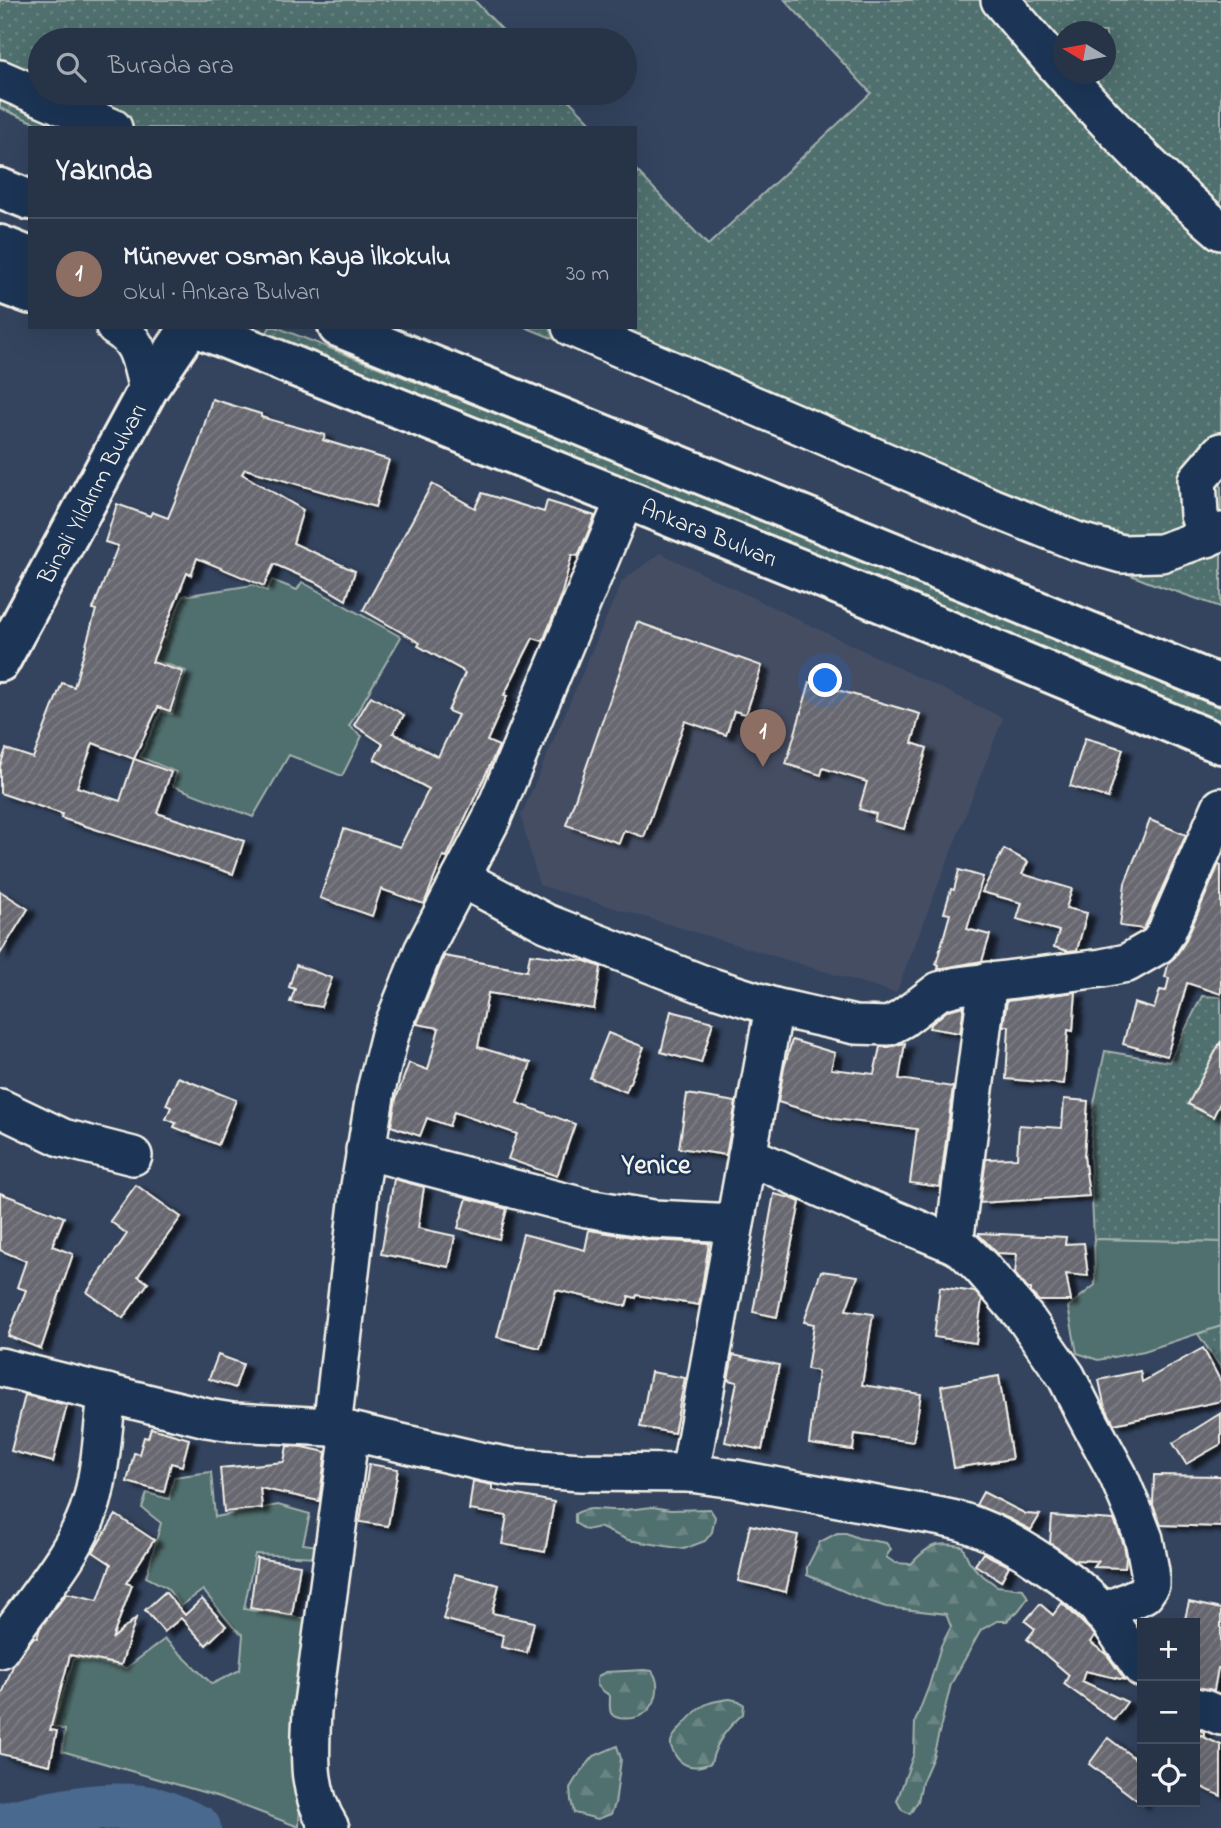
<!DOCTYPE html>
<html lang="tr">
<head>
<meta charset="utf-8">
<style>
	:root { --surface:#273347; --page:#2f3b4e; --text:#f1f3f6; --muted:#a4aab4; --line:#434e60; --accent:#8bbbb9 }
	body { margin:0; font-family:"Indie Flower",sans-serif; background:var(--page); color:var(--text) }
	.controls { position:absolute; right:21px; bottom:21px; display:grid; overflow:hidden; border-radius:0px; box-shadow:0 7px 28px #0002 }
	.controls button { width:63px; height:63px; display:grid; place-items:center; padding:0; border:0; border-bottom:2px solid var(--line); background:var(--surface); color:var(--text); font:35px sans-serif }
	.compass { position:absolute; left:1053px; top:21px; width:63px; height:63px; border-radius:50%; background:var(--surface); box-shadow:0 7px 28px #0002; rotate:280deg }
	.you { position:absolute; left:826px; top:681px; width:24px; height:24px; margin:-18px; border:5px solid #fff; border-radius:50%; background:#1a73e8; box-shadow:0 0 0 10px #1a73e833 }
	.badge { display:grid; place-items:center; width:46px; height:46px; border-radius:50%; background:var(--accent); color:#fff; font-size:23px; font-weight:700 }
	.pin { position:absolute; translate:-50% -58px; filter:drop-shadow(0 2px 4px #0008) }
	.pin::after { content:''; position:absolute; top:37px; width:24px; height:21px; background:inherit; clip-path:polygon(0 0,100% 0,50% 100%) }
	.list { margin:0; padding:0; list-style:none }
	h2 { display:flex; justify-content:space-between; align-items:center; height:91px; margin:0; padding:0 28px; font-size:30px }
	h2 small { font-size:23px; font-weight:400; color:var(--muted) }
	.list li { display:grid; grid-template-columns:46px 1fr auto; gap:21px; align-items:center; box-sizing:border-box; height:112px; padding:0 28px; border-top:2px solid var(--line) }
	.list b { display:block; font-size:26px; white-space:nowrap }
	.list p { margin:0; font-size:23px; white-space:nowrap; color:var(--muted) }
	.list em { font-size:23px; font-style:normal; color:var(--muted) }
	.icon { flex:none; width:38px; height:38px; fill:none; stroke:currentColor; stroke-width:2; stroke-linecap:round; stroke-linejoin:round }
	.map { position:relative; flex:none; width:1221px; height:1828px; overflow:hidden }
	.search { position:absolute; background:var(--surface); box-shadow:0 7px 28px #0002; left:28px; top:28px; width:609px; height:77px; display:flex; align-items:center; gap:18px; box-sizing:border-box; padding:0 24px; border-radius:38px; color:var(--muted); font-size:26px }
	.panel { position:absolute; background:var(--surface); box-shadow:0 7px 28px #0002; left:28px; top:126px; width:609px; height:203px; border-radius:0px }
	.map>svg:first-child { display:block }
	.built { fill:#444e64 }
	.grass { fill:url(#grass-dots); stroke:#a2b0ab; stroke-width:2; fill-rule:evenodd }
	.forest { fill:url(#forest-firs); stroke:#a2b0ab; stroke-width:2 }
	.garden { fill:#506f6e; stroke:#a2b0ab; stroke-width:2 }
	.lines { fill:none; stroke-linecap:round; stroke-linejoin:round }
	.river { stroke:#48698e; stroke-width:46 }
	.building { fill:url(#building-hatch); stroke:#f4f1e8; stroke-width:2; fill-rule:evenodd; filter:url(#shadow) }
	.minor-casing { stroke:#f4f1e8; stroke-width:42 }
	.major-casing { stroke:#f4f1e8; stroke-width:44 }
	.minor { stroke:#1d3557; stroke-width:37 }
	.major { stroke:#1d3557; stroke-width:38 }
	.labels { text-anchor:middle; stroke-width:5; stroke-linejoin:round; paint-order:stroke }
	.street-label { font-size:24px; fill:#f4f1e8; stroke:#1d3557 }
	.quarter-label { font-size:28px; font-weight:bold; fill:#f4f1e8; stroke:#1d3557 }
</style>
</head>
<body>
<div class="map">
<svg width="1221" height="1828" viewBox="0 0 1221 1828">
	<defs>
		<pattern id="grass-dots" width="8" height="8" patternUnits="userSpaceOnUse" patternTransform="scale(1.75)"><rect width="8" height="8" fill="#506f6e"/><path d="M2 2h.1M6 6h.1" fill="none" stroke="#6a8483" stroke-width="1.8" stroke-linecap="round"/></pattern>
		<pattern id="forest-firs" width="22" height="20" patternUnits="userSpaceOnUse" patternTransform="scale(1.75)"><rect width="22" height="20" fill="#506f6e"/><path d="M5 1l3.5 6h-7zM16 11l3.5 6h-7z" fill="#6a8483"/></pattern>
		<pattern id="building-hatch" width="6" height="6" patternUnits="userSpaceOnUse" patternTransform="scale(1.75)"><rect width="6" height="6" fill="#686771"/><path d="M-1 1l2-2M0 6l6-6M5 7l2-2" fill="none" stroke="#7e7d85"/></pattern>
		<filter id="shadow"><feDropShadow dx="8" dy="4.5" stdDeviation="2" flood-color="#0009"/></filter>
	</defs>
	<rect width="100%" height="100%" fill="#34445f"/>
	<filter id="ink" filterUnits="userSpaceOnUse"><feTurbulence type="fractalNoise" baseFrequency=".0143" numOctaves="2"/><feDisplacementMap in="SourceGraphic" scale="14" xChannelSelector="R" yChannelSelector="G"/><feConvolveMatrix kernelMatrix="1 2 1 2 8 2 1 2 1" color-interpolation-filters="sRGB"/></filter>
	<g filter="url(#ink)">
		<polygon class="built" points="660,553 1003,718 896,993 539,885 521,816 622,581"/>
		<g class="grass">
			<polygon points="0,0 474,0 512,40 40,40 40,93 562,93 596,128 47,128 0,108"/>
			<path d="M785,0H1221V607L1148,582L525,327H635V169L708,245L871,93ZM1064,32H1106V74H1064Z"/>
			<polygon points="270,327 276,327 776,524 1221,708 1221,721 776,537 266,334"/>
			<polygon points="1202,996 1221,997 1221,1242 1094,1239 1090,1157 1094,1103 1105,1051 1169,1062"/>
			<polygon points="1221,1326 1221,1368 1198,1334"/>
		</g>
		<g class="forest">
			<path d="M653,1507L670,1510L710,1509L715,1517L712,1532L705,1541L684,1549L628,1540L599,1527L586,1530L575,1523V1514C589,1505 603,1511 619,1510C630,1510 642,1508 653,1507Z"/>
			<path d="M837,1533H846L858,1538L886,1543L891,1549L886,1557L895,1563L911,1564C929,1545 935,1541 962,1546L969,1561L978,1572L997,1586L1023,1589L1028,1598L1018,1611L1007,1621H997L981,1630L951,1684L933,1757L922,1782L918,1801L910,1814L902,1810L897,1801L914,1753L915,1722L929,1686L941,1646L951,1627L946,1614L886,1607L857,1597L807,1575V1567L820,1542Z"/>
			<path d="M644,1670L652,1671C662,1684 657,1707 642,1715C635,1719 615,1721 611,1713C609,1709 610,1701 610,1696C602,1689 594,1688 598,1676L606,1672Z"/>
			<path d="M730,1699L739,1701L744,1705L743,1714C727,1728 716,1742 711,1763C696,1769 682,1768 674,1753C672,1748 670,1747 671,1742C672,1735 696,1710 703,1706C711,1701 721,1700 730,1699Z"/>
			<polygon points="617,1746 621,1759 615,1804 611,1814 598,1819 574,1813 571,1800 570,1788 576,1778 594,1756"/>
		</g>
		<g class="garden">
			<polygon points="272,580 297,590 302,582 401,637 349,726 362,736 342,776 289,755 253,817 173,786 176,772 140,757 161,711 172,714 186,671 143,656 151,633 165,639 183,596 253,585 267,591"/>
			<polygon points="1094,1239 1221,1242 1221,1326 1144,1351 1098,1360 1077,1353 1068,1307 1095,1285"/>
			<polygon points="211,1472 215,1517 278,1505 310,1514 303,1544 319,1546 317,1557 255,1554 244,1609 307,1619 299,1827 220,1797 62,1751 65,1730 53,1726 74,1658 126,1668 165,1639 212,1684 240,1670 243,1635 233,1627 203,1590 181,1606 166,1587 146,1577 161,1523 142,1508 147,1493 169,1499 174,1477"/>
		</g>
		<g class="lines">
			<path class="river" d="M0,1826C47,1814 110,1799 158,1811C172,1815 185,1822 198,1828"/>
		</g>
		<g class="building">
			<path d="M212,399L261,414V417L325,435L323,440L389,460L375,507L245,469L242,474L303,510L293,543L355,571L346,600L319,584L274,564L264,586L197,558L191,575L187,573L152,662L183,672L170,711L158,707L134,759L171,772L157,813L244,841L233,874L61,818L62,814L0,793V766L6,749L33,758L62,683L74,687L96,610L93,609L118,546L105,542L117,504L150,516L152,512L168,518L198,446ZM93,743L134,759L120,801L77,787Z"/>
			<polygon points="432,484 475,508 482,493 544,512 547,501 595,516 578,556 572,555 560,600 543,641 533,638 504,695 507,696 487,741 499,746 447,857 443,856 424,904 381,889 372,916 320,898 344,829 400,847 429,789 374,759 383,744 354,725 371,696 404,715 393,733 438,757 458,715 448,711 465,673 462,671 462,670 418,646 420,643 363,610"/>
			<polygon points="637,622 762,666 746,714 734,711 726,735 685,721 644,837 624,830 619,843 566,825"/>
			<polygon points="810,682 920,714 912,743 927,748 904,829 874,821 876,814 859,809 867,782 823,768 821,775 786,764"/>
			<polygon points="1085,738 1123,749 1108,798 1070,786"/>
			<polygon points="1150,820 1186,835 1144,929 1120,926 1125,883"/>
			<polygon points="1004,849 1028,862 1022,874 1072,889 1066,908 1087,913 1077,950 1068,951 1054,947 1059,931 1017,919 1022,903 982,892"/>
			<polygon points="1219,864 1221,865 1221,994 1187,983 1167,1056 1123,1044 1134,1003 1154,1009 1160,990 1166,991 1169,978 1165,977 1169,962 1175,957 1185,942"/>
			<polygon points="959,870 983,877 967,929 990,935 982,961 938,969 939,965 936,964 950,914 944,913 951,889 954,890"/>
			<polygon points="0,891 28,909 0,954"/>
			<polygon points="530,954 585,961 601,967 594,1009 488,993 478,1047 531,1063 517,1103 575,1124 557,1176 508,1159 517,1134 454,1112 449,1126 427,1118 420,1136 391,1126 396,1099 409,1063 428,1070 439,1028 417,1024 444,956 527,971"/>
			<polygon points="296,965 332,978 321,1007 290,1002 295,989 289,987"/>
			<polygon points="1076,992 1073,1031 1068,1030 1064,1084 1006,1079 1009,1026 1003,1026 1007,1001"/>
			<polygon points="964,1006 960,1033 929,1028 930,1025 948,1010"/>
			<polygon points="671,1011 713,1022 701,1063 661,1052"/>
			<polygon points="608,1033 644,1047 626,1092 590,1078"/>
			<polygon points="792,1040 835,1053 831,1069 874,1074 880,1047 889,1047 905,1043 899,1079 953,1087 940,1187 910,1183 917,1129 835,1119 778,1102 784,1068"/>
			<polygon points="1221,1041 1221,1101 1213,1117 1188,1104"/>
			<polygon points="178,1077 236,1100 218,1145 174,1127 176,1123 166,1119 171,1107 166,1105"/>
			<polygon points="687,1094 736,1102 726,1155 679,1148"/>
			<polygon points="1064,1099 1088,1101 1084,1156 1089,1196 980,1203 986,1159 1017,1158 1019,1125 1062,1128"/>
			<polygon points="394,1179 424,1187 418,1228 455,1236 449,1267 381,1254"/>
			<polygon points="136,1185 181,1217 138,1276 148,1283 123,1318 87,1292 127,1234 110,1221"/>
			<polygon points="0,1193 64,1217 52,1246 73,1254 41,1349 8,1336 26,1290 17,1287 26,1261 0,1250"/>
			<polygon points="774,1194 791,1198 800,1202 777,1317 753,1312"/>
			<polygon points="467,1198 507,1209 499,1239 458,1228"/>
			<polygon points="589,1230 650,1240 709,1243 699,1305 637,1295 636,1298 629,1296 626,1306 556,1290 540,1348 497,1337 518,1257 517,1257 523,1234 585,1250"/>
			<polygon points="979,1233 1066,1237 1065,1244 1084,1243 1088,1276 1066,1274 1071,1301 1039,1301 1031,1293 1031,1289 1028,1289 1015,1274 1017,1254 997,1253 979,1235"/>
			<polygon points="821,1271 858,1276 846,1310 873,1314 862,1385 921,1394 913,1442 855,1434 853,1450 809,1444 818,1371 807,1369 814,1324 804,1322"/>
			<polygon points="940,1287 975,1292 982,1300 976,1343 934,1337"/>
			<polygon points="1203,1348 1221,1382 1221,1401 1114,1424 1104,1404 1099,1380 1140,1371 1142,1382"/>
			<polygon points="218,1355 243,1364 235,1388 209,1379"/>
			<polygon points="733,1355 779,1365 762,1450 725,1442 737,1382 728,1380"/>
			<polygon points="651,1372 685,1378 674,1433 640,1427"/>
			<polygon points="999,1376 1012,1459 954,1468 941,1386"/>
			<polygon points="25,1395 67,1405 53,1462 11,1451"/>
			<polygon points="1221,1413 1221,1444 1186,1464 1173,1443"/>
			<polygon points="151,1428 189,1439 182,1466 171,1463 164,1492 127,1482 134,1453 139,1454 144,1437 148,1438"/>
			<polygon points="287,1446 303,1447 326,1452 319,1501 260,1488 262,1508 224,1512 220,1468 284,1462"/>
			<polygon points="369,1464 398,1469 388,1526 360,1522"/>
			<polygon points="1154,1475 1221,1476 1221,1527 1161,1525 1153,1505"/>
			<polygon points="473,1481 492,1485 492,1490 554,1502 545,1552 502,1544 507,1516 469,1510"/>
			<polygon points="983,1492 1026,1514 1040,1515 1031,1530 1010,1519 976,1505"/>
			<polygon points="116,1515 154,1540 126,1583 132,1585 112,1639 136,1618 121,1665 70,1655 50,1730 57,1731 50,1765 0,1754 0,1700 14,1663 34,1637 37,1638 40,1628 67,1593 98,1600 111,1564 93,1552"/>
			<polygon points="1052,1516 1114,1520 1124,1545 1126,1556 1125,1568 1094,1567 1099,1561 1075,1560 1050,1543"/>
			<polygon points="750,1525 798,1535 786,1592 738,1581"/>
			<polygon points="983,1553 1009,1566 1001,1581 975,1565"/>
			<polygon points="257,1558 300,1565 292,1615 250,1608"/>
			<polygon points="455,1574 499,1585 492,1613 534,1622 527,1653 501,1647 503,1635 443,1619"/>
			<polygon points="165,1592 185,1615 202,1599 226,1626 206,1645 181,1618 164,1632 145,1610"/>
			<polygon points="1189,1602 1221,1609 1221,1669 1218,1668 1214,1690 1195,1687 1195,1623 1184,1623"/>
			<polygon points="1062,1603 1092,1632 1095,1636 1090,1642 1107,1655 1125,1680 1085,1671 1082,1681 1127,1702 1114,1720 1064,1684 1069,1675 1027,1639 1035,1629 1025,1621 1040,1604 1053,1615"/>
			<polygon points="1195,1728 1204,1732 1204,1735 1199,1735 1221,1745 1221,1796 1195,1784"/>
			<polygon points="1108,1738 1142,1764 1142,1804 1089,1764"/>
		</g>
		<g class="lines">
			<g class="minor-casing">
				<g id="minor">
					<path d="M1000,0C1069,82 1140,162 1221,231"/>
					<polyline points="0,79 113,128"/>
					<polyline points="0,284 30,295"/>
					<path d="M115,327C141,342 140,361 148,389"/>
					<polyline points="571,327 991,507 1076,541 1122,554 1161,553 1221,532"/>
					<polyline points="1207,538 1199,515 1197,480 1221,452"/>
					<polyline points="461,878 546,923 702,984 774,1007 855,1025 889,1026 902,1019 939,991 958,986 1102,968 1127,963 1158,945 1166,933 1221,807"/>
					<polyline points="0,1108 63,1138 133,1156"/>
					<polyline points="365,1150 587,1208 653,1219 735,1223"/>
					<polyline points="747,1155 864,1207 954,1244 964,1250 982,1268 1026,1319 1066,1376 1084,1412 1118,1475 1134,1513 1144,1539 1150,1571 1150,1585 1144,1594 1102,1613"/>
					<polyline points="954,1244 988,981"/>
					<path d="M0,1367L207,1418L232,1422L332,1427L484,1462L511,1467L581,1472L690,1473L735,1479L931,1515C942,1517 953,1519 963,1522C1008,1536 1079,1582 1108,1619C1120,1635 1130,1652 1142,1668"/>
					<polyline points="332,1427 360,1186 376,1090 390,1034 423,951 491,820 625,499"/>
					<polyline points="690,1473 774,1007"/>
					<path d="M0,1649C30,1603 77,1554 92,1501C101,1467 103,1429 107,1393"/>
					<polyline points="1195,1707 1204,1709 1221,1716"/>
					<path d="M330,1828C306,1790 310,1754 312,1711L350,1431"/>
				</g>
			</g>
			<g class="major-casing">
				<g id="major">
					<polyline points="0,188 30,200"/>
					<polyline points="0,245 30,257"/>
					<path id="s1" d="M196,327L815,575L1221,744"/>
					<polyline points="338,327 1221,685"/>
					<path id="s2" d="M0,662L148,389L190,327"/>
				</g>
			</g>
			<use href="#minor" class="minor"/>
			<use href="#major" class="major"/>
		</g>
	</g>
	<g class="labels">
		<g class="street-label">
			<text dy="8" stroke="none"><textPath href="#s2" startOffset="192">Binali Yıldırım Bulvarı</textPath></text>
			<text dy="8" stroke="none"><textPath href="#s1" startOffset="553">Ankara Bulvarı</textPath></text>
		</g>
		<g class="quarter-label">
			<text x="656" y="1173">Yenice</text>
		</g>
	</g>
</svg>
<div class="controls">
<button>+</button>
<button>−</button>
<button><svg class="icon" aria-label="locate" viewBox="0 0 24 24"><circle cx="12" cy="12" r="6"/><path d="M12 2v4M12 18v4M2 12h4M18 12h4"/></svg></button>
</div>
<svg class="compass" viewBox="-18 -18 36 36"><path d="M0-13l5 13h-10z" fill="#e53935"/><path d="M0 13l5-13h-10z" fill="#a4aab4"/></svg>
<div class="you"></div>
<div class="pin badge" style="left:763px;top:767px;background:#8d6e63">1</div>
<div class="search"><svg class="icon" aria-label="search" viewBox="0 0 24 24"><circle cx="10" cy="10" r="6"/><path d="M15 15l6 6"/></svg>Burada ara</div>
<section class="panel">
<h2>Yakında<small></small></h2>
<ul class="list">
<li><span class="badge" style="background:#8d6e63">1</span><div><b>Münevver Osman Kaya İlkokulu</b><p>Okul · Ankara Bulvarı</p></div><em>30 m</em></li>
</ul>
</section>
</div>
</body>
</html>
